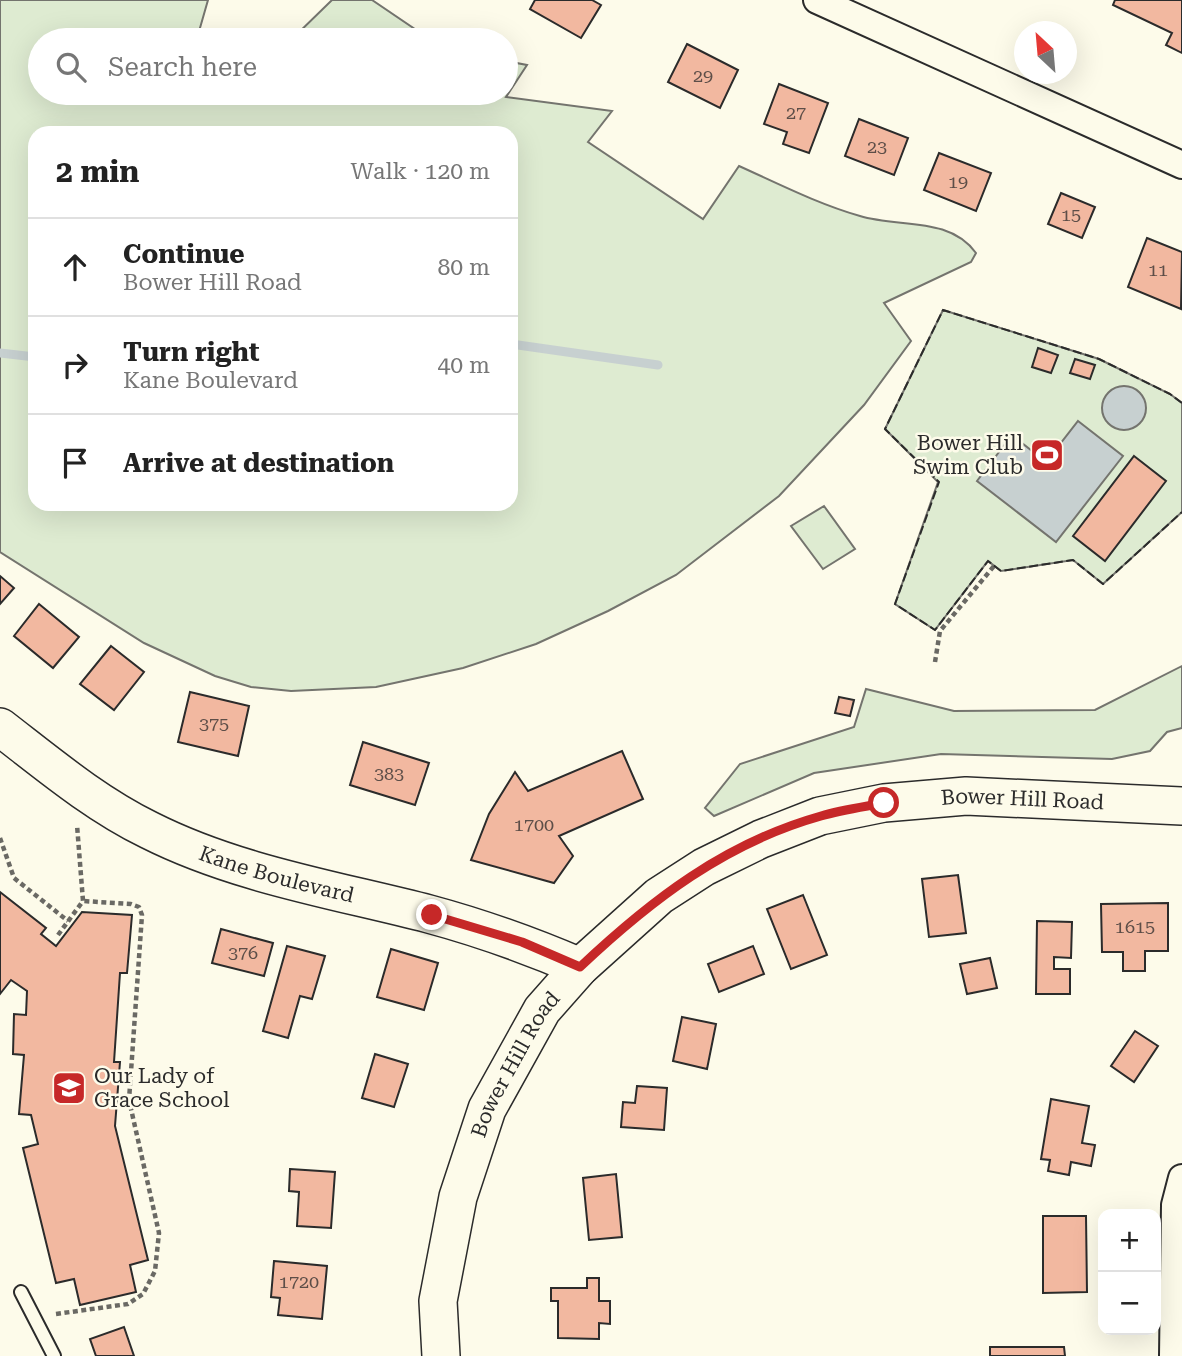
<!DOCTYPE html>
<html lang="en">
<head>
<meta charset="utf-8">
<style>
	:root { --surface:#fff; --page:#f6f6f6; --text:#222; --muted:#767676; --line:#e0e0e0 }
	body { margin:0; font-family:"Roboto Serif",serif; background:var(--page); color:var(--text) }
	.controls { position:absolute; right:21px; bottom:21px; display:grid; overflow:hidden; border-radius:14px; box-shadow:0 7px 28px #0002 }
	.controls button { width:63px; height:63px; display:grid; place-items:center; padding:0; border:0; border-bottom:2px solid var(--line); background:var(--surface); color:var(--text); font:35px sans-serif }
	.compass { position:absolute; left:1014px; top:21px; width:63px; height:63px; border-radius:50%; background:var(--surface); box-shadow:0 7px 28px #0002; rotate:334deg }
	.stop { position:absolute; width:21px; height:21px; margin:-16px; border:5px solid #c62828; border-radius:50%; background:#fff }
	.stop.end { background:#c62828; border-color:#fff; box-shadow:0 2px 7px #0008 }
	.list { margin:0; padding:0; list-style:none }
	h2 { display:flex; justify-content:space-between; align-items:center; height:91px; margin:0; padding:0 28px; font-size:30px }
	h2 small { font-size:23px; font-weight:400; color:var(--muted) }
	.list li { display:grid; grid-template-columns:46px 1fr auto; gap:21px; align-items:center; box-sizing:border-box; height:98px; padding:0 28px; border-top:2px solid var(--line) }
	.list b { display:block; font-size:26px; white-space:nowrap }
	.list p { margin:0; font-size:23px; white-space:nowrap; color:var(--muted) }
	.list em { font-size:23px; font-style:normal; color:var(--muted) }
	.icon { flex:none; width:38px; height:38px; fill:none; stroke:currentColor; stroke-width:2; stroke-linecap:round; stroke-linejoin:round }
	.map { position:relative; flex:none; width:1182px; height:1356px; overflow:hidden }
	.search { position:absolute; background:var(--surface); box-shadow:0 7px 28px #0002; left:28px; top:28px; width:490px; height:77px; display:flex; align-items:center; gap:18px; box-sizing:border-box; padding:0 24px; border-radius:38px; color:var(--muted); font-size:26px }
	.panel { position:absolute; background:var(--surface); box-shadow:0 7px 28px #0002; left:28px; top:126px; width:490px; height:385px; border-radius:21px }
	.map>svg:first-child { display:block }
	.green { fill:#deebd1; stroke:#74746e; stroke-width:2; fill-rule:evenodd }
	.water { fill:#c7d0d0; stroke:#74746e; stroke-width:2 }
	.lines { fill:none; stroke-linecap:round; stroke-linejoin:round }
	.stream { stroke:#c7d0d0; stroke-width:9 }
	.building { fill:#f2b8a0; stroke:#2b2b2b; stroke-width:2 }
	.lane-casing { stroke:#2b2b2b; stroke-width:16 }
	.street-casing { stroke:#2b2b2b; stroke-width:30 }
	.secondary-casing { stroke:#2b2b2b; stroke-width:40 }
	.path { stroke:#6a6964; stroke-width:4.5; stroke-dasharray:5 3.5; stroke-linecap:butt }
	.lane { stroke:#fdfbea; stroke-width:12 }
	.street { stroke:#fdfbea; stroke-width:26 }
	.secondary { stroke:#fdfbea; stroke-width:37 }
	.fence { stroke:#2b2b2b; stroke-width:2; stroke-dasharray:9 3.5; stroke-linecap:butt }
	.route { stroke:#c62828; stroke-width:9 }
	.labels { text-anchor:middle; stroke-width:5; stroke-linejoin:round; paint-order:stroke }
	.number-label { font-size:18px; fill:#5d4e48 }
	.poi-label { font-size:21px; fill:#2b2b2b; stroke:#fdfbea; text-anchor:end }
	.street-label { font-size:21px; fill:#2b2b2b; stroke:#fdfbea }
</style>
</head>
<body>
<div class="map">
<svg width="1182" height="1356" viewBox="0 0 1182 1356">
	<rect width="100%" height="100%" fill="#fdfbea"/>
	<g class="green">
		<path d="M0,0H208L200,28L194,40H40V93H186L193,102C209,103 226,104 239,93H506V61L527,65L506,97L612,111L588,142L703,219L739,166C779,184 818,204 860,216C899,228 949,216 976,253L971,262L884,303L911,341L864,405L779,496L676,575L608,611L536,644L463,668L376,687L291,691L251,687L215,676L144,643L0,552ZM511,133V504H35V133Z"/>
		<polygon points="332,0 372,0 431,40 291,40"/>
		<polygon points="943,310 1099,359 1170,394 1182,403 1182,512 1103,584 1073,560 1001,571 988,561 935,630 895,604 938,482 885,429"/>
		<polygon points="824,506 855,549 823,569 791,526"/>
		<polygon points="1182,666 1182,728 1167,732 1150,751 1112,759 941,754 814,773 714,816 705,808 740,764 854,727 866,689 954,711 1095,710"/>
	</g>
	<g class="water">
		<circle cx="1124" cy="408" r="22"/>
		<polygon points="1078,421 1123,456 1056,542 977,481 1012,435 1046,462"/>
	</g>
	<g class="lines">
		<g class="stream">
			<polyline points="511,344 658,365"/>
			<polyline points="0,353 35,357"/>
		</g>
	</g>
	<g class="building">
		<polygon points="535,0 592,0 601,5 581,38 530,9"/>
		<polygon points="1115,0 1182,0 1182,53 1166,45 1172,33 1113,5"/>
		<polygon points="687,44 738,70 720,108 668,82"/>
		<polygon points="779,84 828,103 809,153 783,144 787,132 764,124"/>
		<polygon points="859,119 908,138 894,175 845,156"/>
		<polygon points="939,153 991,173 976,211 924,190"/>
		<polygon points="1061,193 1095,207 1082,238 1048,224"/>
		<polygon points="1147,238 1182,252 1181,309 1128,287"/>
		<polygon points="1038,348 1058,355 1051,373 1032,367"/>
		<polygon points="1075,359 1095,365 1090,379 1070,373"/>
		<polygon points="1134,456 1166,481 1105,561 1073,536"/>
		<polygon points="0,576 14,588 0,604"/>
		<polygon points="39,604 79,637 53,668 14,636"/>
		<polygon points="111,646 144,672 114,710 80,684"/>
		<polygon points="190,692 249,706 238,756 178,742"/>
		<polygon points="839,697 854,700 850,716 835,713"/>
		<polygon points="363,742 429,763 415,805 350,785"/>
		<polygon points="622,751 643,799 559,836 573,856 554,883 471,860 489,814 515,772 528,791"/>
		<polygon points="958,875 966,933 929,937 922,879"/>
		<polygon points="0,892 46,928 41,934 56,946 82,912 132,915 127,973 120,973 114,1062 120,1062 115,1126 148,1260 130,1265 136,1292 80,1305 74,1279 56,1283 23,1148 38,1144 31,1115 19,1114 24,1055 13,1054 14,1014 26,1015 27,991 11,980 0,994"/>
		<polygon points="803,895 827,955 791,969 767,909"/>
		<polygon points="1168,903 1168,951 1145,951 1145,971 1123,971 1123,952 1102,952 1101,904"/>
		<polygon points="1037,921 1072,922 1071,958 1054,957 1054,969 1070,969 1070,994 1036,994"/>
		<polygon points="221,929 273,943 264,976 212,963"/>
		<polygon points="287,946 325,956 312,999 300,996 288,1038 263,1031"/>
		<polygon points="753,946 764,974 719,992 708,964"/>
		<polygon points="391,949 438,963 424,1010 377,997"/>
		<polygon points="990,958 997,988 967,994 960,964"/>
		<polygon points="682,1017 716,1024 707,1069 673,1061"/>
		<polygon points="1135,1031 1158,1046 1134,1082 1111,1066"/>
		<polygon points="375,1054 408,1064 394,1107 362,1098"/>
		<polygon points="637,1086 667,1088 664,1130 621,1127 623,1102 635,1103"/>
		<polygon points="1051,1099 1089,1106 1082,1143 1095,1145 1091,1166 1071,1162 1069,1175 1048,1171 1050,1160 1041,1159"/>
		<polygon points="290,1169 335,1172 331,1228 297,1226 299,1192 289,1191"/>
		<polygon points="616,1174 622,1237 589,1240 583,1178"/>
		<polygon points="1043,1216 1086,1216 1087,1292 1043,1293"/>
		<polygon points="274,1261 327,1266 322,1319 278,1315 280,1298 271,1297"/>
		<polygon points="587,1278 599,1278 599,1301 610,1301 610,1324 599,1323 599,1339 558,1338 558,1301 551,1301 551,1288 587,1288"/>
		<polygon points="124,1327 134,1356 96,1356 90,1339"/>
		<polygon points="990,1347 1064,1347 1065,1356 990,1356"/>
	</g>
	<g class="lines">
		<g class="lane-casing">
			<polyline id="lane" points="21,1292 54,1356"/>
		</g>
		<g class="street-casing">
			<g id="street">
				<polyline points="817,0 1182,165"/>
				<polyline points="1173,1356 1175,1205 1182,1178"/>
			</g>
		</g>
		<g class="secondary-casing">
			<g id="secondary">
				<path id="s1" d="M0,727C48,764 94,803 149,830C236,874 336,890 429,914C481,928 531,946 580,967"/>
				<path id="s2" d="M441,1356L438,1301L458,1197L487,1109L542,1010L580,967L659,896L704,867L761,839L820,816L884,803L966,796L1182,806"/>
			</g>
		</g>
		<g class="path">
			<polyline points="935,662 940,631 994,566"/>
			<polyline points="0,838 14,878 68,921"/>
			<polyline points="58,935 83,901 77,825"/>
			<polyline points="56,1314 128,1304 143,1294 155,1271 159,1233 129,1100 142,915 139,907 131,904 83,901"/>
		</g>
		<use href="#lane" class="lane"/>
		<use href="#street" class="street"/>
		<use href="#secondary" class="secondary"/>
		<polyline class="fence" points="1182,403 1170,394 1099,359 943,310 885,429 939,482 895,604 935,630 988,561 1001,571 1073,560 1103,584 1182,512"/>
	</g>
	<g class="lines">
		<path class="route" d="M432,915L522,942L580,967C651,900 725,843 821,816C841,810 863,807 884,803"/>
	</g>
	<defs>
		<g id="stadium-square" transform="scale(1.75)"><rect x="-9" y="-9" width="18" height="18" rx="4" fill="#c62828" stroke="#fdfbea"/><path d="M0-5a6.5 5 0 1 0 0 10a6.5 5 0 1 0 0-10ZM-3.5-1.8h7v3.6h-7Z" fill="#fff"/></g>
		<g id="school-square" transform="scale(1.75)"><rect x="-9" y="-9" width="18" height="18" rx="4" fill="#c62828" stroke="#fdfbea"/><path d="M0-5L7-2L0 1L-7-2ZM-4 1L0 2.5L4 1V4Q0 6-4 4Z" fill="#fff"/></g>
	</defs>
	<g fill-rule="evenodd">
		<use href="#stadium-square" x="1047" y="455"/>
		<use href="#school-square" x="69" y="1088"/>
	</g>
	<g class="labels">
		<g class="number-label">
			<text x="703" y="82">29</text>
			<text x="796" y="119">27</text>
			<text x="877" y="153">23</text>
			<text x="958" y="188">19</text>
			<text x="1071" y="221">15</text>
			<text x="1158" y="276">11</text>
			<text x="214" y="730">375</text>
			<text x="389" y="780">383</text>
			<text x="534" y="831">1700</text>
			<text x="1135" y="933">1615</text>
			<text x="243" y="959">376</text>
			<text x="299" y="1288">1720</text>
		</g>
		<g class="poi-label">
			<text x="1023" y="450">Bower Hill<tspan x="1023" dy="24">Swim Club</tspan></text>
			<text x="94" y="1083" text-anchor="start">Our Lady of<tspan x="94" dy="24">Grace School</tspan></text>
		</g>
		<g class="street-label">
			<text dy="7" stroke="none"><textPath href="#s2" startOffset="915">Bower Hill Road</textPath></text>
			<text dy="7" stroke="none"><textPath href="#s1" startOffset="317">Kane Boulevard</textPath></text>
			<text dy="7" stroke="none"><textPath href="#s2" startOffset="306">Bower Hill Road</textPath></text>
		</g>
	</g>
</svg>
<div class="controls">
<button>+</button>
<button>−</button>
</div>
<svg class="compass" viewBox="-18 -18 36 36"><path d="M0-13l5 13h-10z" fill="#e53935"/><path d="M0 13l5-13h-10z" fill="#767676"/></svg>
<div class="stop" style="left:884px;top:803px"></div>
<div class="stop end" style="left:432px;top:915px"></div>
<div class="search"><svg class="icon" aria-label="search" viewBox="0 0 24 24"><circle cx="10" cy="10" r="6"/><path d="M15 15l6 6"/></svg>Search here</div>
<section class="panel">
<h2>2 min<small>Walk · 120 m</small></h2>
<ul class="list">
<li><svg class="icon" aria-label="ahead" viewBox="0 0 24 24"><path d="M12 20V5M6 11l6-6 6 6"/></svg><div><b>Continue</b><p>Bower Hill Road</p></div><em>80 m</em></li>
<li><svg class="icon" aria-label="right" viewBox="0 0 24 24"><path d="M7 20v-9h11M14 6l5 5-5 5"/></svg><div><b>Turn right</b><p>Kane Boulevard</p></div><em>40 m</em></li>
<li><svg class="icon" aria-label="arrive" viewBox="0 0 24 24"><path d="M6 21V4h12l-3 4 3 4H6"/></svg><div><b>Arrive at destination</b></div></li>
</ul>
</section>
</div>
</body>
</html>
